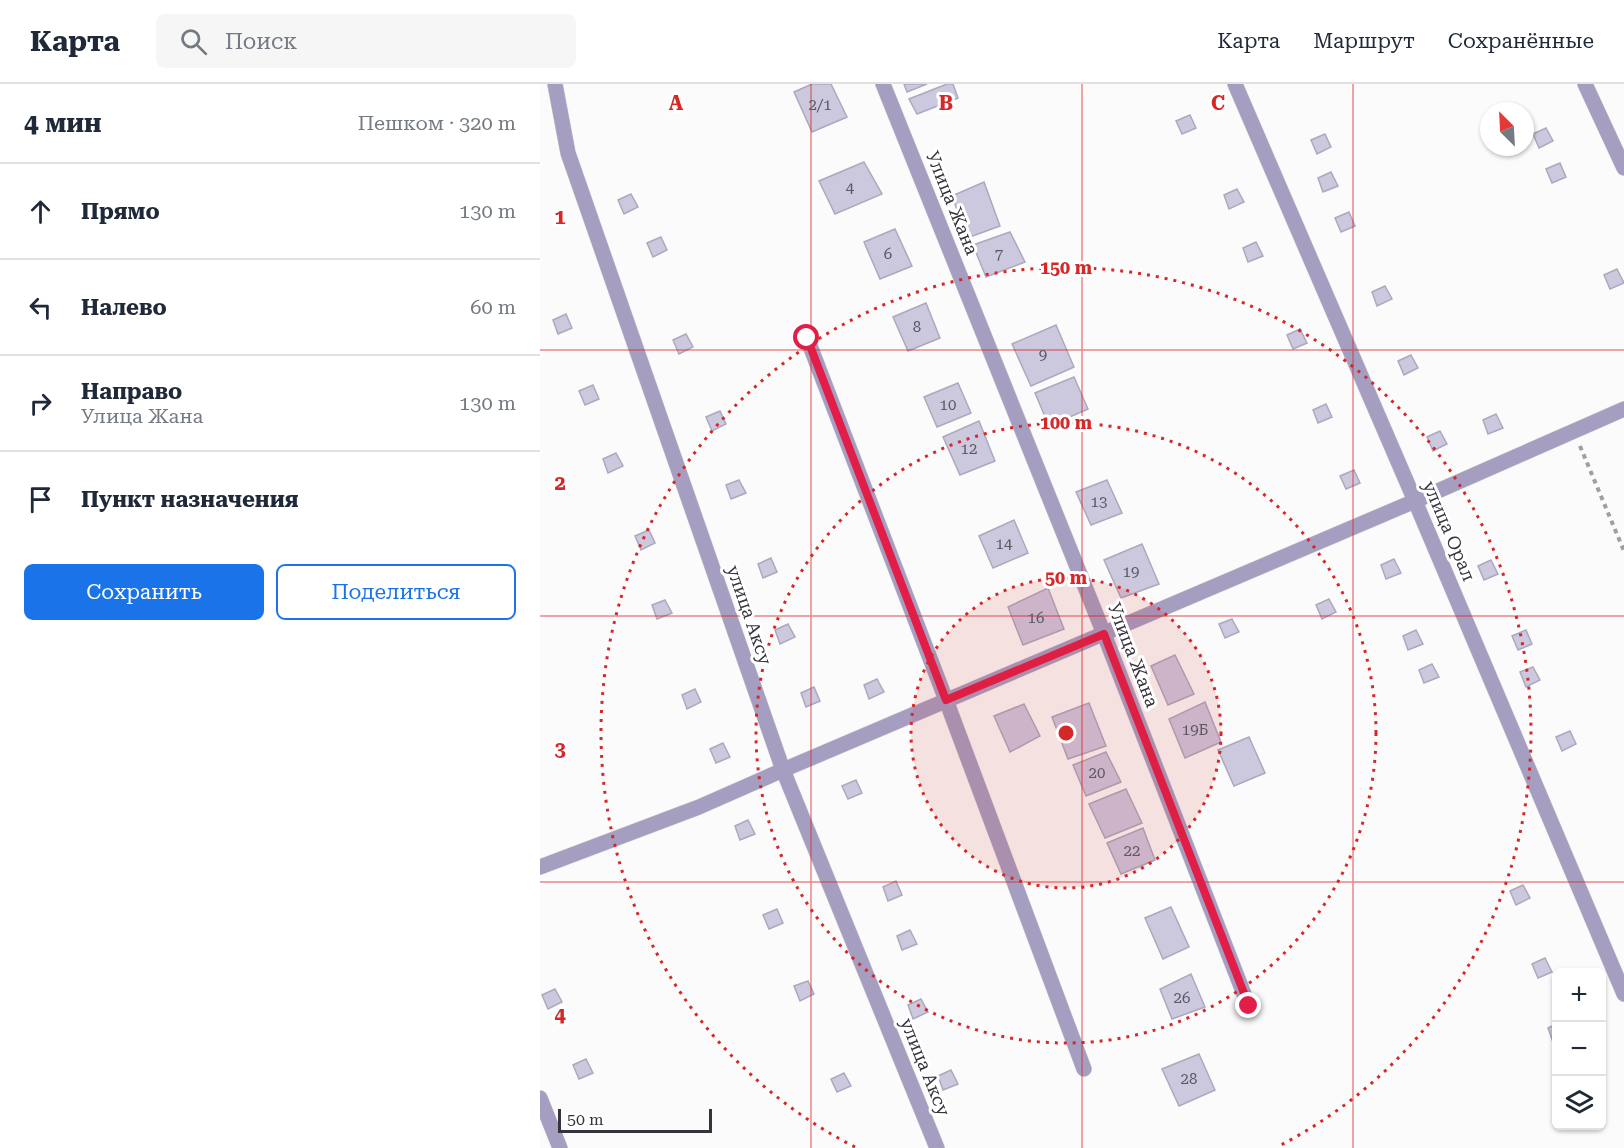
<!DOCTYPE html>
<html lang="ru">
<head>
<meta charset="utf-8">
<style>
	:root { --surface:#fff; --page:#f6f6f7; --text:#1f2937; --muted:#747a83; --line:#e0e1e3; --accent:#1a73e8 }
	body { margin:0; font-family:"Roboto Serif",serif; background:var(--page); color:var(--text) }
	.controls { position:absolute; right:18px; bottom:18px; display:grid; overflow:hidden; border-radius:9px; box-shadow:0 2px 4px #0004 }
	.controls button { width:54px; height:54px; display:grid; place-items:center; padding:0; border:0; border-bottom:2px solid var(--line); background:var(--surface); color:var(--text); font:30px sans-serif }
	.compass { position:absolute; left:940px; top:18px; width:54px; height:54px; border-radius:50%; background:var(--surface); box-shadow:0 2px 4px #0004; rotate:336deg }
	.scale { position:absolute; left:18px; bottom:15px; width:154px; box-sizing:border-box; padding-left:6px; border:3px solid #35333b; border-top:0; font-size:16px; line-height:21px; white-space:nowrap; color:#35333b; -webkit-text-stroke:4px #fff; paint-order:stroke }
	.stop { position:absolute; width:18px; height:18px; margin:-14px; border:4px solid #e11d48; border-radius:50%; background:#fff }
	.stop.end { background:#e11d48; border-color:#fff; box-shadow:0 2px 6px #0008 }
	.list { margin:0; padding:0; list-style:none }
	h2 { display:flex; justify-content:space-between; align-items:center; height:78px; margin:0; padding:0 24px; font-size:26px }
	h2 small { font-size:20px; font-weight:400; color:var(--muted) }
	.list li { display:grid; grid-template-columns:39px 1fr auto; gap:18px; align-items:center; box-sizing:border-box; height:96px; padding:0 24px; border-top:2px solid var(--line) }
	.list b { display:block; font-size:22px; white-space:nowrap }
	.list p { margin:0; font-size:20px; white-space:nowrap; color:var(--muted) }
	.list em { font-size:20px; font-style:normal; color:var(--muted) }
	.actions { display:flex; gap:12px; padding:18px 24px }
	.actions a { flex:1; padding:14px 0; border:2px solid var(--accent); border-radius:9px; text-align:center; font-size:21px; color:var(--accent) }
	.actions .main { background:var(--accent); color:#fff }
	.icon { flex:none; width:33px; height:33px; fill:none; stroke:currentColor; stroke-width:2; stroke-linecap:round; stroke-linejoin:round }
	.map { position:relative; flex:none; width:1084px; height:1064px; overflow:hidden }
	header { display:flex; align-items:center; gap:36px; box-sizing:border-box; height:84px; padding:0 30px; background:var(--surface); border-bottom:2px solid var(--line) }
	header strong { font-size:28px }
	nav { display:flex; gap:33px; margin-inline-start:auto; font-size:21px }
	.search { width:420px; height:54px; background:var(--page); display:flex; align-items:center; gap:15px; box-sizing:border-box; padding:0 21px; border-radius:9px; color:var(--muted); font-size:22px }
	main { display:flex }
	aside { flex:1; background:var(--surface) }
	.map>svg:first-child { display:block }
	.building { fill:#ccc8de; stroke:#aca8bd; stroke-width:1.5 }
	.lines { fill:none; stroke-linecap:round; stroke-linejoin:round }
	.street-casing { stroke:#d7d7d8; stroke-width:16 }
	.path { stroke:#9f9ea1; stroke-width:4; stroke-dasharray:4.5 4.5; stroke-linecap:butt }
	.street { stroke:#a59ec1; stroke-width:15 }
	.route { stroke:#e11d48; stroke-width:8 }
	.grid { fill:none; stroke:#d62828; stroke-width:1.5; stroke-opacity:0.55 }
	.ring { fill:none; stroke:#d62828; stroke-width:3; stroke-dasharray:3 6 }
	.labels { text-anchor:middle; stroke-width:6; stroke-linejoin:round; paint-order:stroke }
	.number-label { font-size:15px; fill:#5b5864 }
	.street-label { font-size:18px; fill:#35333b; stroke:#fff }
	.grid-label { font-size:20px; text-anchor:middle; font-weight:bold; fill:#d62828; stroke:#fff; stroke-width:6; stroke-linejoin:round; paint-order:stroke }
	.centre { fill:#d62828; stroke:#fff; stroke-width:3 }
	.ring-label { font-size:18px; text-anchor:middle; font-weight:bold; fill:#d62828; stroke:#fff; stroke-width:6; stroke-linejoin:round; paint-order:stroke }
</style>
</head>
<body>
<header>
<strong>Карта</strong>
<div class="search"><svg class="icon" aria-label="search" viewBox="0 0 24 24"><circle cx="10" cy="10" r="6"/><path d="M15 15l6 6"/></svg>Поиск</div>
<nav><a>Карта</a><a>Маршрут</a><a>Сохранённые</a></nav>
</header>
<main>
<aside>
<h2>4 мин<small>Пешком · 320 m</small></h2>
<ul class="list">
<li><svg class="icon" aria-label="ahead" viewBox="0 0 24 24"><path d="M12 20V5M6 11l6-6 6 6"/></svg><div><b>Прямо</b></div><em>130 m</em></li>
<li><svg class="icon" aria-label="left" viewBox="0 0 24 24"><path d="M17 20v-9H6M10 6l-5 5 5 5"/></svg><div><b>Налево</b></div><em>60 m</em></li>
<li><svg class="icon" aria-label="right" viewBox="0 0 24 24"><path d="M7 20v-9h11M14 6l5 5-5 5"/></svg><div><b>Направо</b><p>Улица Жана</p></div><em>130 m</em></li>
<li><svg class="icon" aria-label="arrive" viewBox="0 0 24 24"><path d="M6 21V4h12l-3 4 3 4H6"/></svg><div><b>Пункт назначения</b></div></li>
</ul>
<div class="actions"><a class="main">Сохранить</a><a>Поделиться</a></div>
</aside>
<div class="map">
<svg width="1084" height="1064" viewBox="0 0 1084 1064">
	<rect width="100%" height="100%" fill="#fbfbfb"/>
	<g class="building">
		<polygon points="272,0 291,0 307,33 272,48 254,8"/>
		<polygon points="364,0 387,0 367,8"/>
		<polygon points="407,0 413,0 418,14 377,30 369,15"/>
		<polygon points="650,31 656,44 642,50 636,37"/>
		<polygon points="1006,44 1013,57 999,64 993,50"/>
		<polygon points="785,50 791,63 777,70 771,56"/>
		<polygon points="324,78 342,110 295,130 279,97"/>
		<polygon points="1020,79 1026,93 1012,99 1006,85"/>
		<polygon points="791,88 798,102 783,108 778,94"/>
		<polygon points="444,98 460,142 427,154 412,112"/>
		<polygon points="697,105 704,118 689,125 684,111"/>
		<polygon points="91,110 98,123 84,130 78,116"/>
		<polygon points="809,128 815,142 801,148 795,134"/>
		<polygon points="355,145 372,182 340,195 324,158"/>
		<polygon points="470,148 485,178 446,193 433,161"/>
		<polygon points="121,153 127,166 113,173 107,159"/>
		<polygon points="716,158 723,172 708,178 703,164"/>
		<polygon points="1077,185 1084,199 1070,205 1064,191"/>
		<polygon points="845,202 852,215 837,222 832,208"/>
		<polygon points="386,219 400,254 368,267 353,233"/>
		<polygon points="26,230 32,244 18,250 13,236"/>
		<polygon points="516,241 534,283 491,302 472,260"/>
		<polygon points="760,245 767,259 753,265 747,251"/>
		<polygon points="146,250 153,263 139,270 133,256"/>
		<polygon points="871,271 878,284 864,291 858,277"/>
		<polygon points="534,293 548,325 509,342 495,309"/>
		<polygon points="418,299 431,329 397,343 384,313"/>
		<polygon points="53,301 59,315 45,321 39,307"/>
		<polygon points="786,320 792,333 778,339 773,326"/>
		<polygon points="180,327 186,340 172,347 166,333"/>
		<polygon points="956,330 963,344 948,350 943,336"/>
		<polygon points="439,337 455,377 420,391 403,353"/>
		<polygon points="900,347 907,360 893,367 887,353"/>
		<polygon points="76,369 83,382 68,389 63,375"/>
		<polygon points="814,386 820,399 806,405 800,392"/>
		<polygon points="199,396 206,409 191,415 186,401"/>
		<polygon points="567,396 582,429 551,441 536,408"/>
		<polygon points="474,436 488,469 453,484 439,452"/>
		<polygon points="109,446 115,459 101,466 95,452"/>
		<polygon points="602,460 619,500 581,514 564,476"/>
		<polygon points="231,474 237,488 223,494 218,480"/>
		<polygon points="854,475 861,489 846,495 841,481"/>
		<polygon points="951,476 958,490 944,496 938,482"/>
		<polygon points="508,504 524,545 483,561 468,523"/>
		<polygon points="789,515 796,528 782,535 776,521"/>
		<polygon points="125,516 132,529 117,535 112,521"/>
		<polygon points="692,535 699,548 685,554 679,540"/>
		<polygon points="248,540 255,553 240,560 235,546"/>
		<polygon points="876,546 883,560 868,566 863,552"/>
		<polygon points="986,546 992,560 978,566 972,552"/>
		<polygon points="635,571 654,610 628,621 611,582"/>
		<polygon points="892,580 899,593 884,599 879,586"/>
		<polygon points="993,583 1000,596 986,603 980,588"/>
		<polygon points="337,595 344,608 329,615 324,601"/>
		<polygon points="274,603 280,617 266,623 261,609"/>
		<polygon points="155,605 161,618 147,625 142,611"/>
		<polygon points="665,618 681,658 645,674 629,635"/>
		<polygon points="549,619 566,662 528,675 512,633"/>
		<polygon points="484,620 500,652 470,668 454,632"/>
		<polygon points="1030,647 1036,660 1022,667 1016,653"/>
		<polygon points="709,653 725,689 694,702 678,666"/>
		<polygon points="183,659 190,673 176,679 170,665"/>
		<polygon points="566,668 581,698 546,712 533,681"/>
		<polygon points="316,696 322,709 308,715 302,702"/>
		<polygon points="586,705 602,739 565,754 549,720"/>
		<polygon points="208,736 215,750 200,756 195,742"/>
		<polygon points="603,744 615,776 581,790 567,759"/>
		<polygon points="356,797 362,811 348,817 343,803"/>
		<polygon points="983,801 990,814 976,821 970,807"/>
		<polygon points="631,823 649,863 623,875 605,834"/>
		<polygon points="237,825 243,839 229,845 223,831"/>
		<polygon points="370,846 377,860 362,866 357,852"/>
		<polygon points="1005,874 1012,888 998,894 992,880"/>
		<polygon points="651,890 665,923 632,935 620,905"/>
		<polygon points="268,897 274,910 260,917 254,902"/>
		<polygon points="15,905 22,918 8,925 2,911"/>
		<polygon points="381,915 388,928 373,935 368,921"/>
		<polygon points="1017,940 1017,957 1013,958 1008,944"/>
		<polygon points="659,970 675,1006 639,1022 622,985"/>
		<polygon points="46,975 53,989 39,995 33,981"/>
		<polygon points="411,986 418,1000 403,1006 398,992"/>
		<polygon points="304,989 311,1002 297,1008 291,995"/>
	</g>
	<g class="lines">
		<g class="street-casing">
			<g id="street">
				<polyline points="15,0 28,69 243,686 397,1064"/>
				<polyline points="343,0 564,550 709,923"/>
				<polyline points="695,0 875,417 1084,910"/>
				<polyline points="1045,0 1084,84"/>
				<polyline points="267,254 406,616 544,985"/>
				<polyline points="0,783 159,723 243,686 875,417 1084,325"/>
				<polyline points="0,1014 20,1064"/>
			</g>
		</g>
		<polyline class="path" points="1040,362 1084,467"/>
		<use href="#street" class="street"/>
	</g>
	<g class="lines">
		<polyline class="route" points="267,254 406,616 564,550 709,922"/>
	</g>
	<path class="grid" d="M271,0V1064M542,0V1064M813,0V1064M0,266H1084M0,532H1084M0,798H1084"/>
	<circle cx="526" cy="649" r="155" fill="#d62828" fill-opacity=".12"/>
	<g class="ring">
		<circle cx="526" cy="649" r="155"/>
		<circle cx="526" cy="649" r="310"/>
		<path d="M315 1063A465 465 0 1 1 737 1063"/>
	</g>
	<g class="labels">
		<g class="number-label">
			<text x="280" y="26">2/1</text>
			<text x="310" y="109">4</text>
			<text x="348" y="175">6</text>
			<text x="459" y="175">7</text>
			<text x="377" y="248">8</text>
			<text x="503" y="276">9</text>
			<text x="408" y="326">10</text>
			<text x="429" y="370">12</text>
			<text x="559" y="423">13</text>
			<text x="464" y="465">14</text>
			<text x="591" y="493">19</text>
			<text x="496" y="539">16</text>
			<text x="655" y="651">19Б</text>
			<text x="557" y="694">20</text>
			<text x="592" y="772">22</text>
			<text x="642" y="919">26</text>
			<text x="649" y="1000">28</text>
		</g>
		<g class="street-label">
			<text transform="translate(412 119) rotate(68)" y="6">Улица Жана</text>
			<text transform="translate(909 447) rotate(67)" y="6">улица Орал</text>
			<text transform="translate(209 531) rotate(71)" y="6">улица Аксу</text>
			<text transform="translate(593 571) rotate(69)" y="6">Улица Жана</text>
			<text transform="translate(385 983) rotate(68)" y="6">улица Аксу</text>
		</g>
	</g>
	<g class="grid-label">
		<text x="136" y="26">A</text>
		<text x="406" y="26">B</text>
		<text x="678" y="26">C</text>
		<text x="20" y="140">1</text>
		<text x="20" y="406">2</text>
		<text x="20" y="672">3</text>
		<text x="20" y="938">4</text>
	</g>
	<circle cx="526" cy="649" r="9" class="centre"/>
	<g class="ring-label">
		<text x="526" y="190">150 m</text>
		<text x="526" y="345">100 m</text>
		<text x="526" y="500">50 m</text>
	</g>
</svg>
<div class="controls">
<button>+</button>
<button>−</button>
<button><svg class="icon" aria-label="layers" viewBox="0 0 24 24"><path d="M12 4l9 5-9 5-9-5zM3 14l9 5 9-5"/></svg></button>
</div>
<svg class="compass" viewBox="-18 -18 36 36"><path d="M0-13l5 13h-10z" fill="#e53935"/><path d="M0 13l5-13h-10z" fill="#747a83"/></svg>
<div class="scale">50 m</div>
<div class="stop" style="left:267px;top:254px"></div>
<div class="stop end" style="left:709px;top:922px"></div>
</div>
</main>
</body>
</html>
